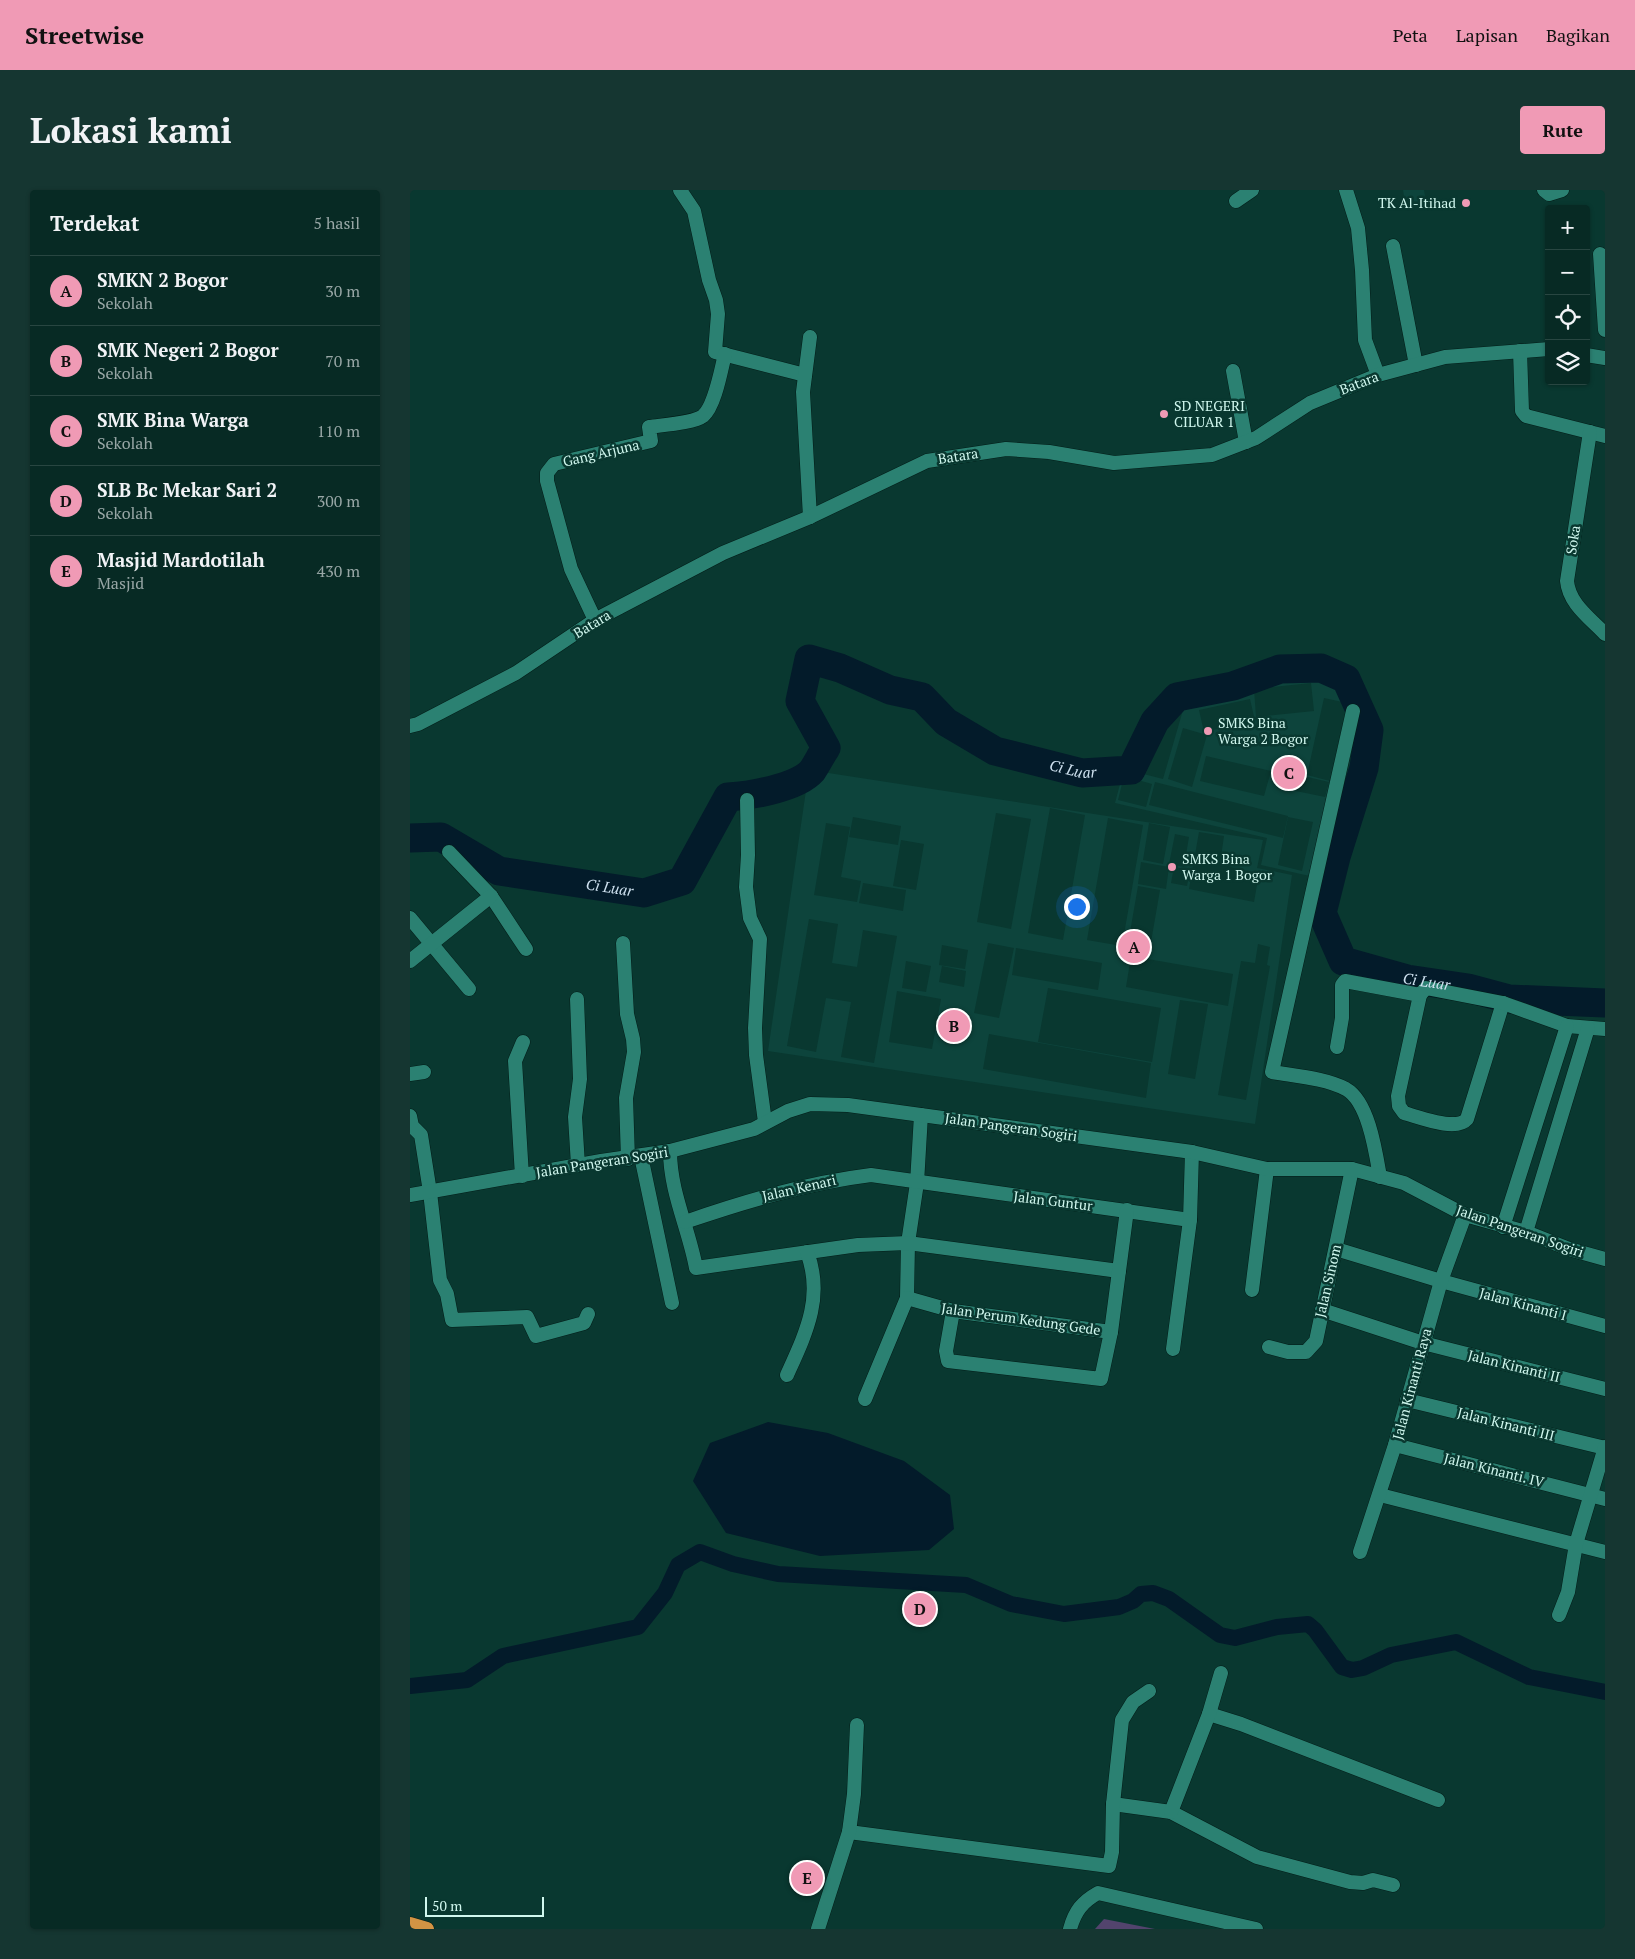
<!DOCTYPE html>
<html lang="id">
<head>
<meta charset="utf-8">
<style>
	:root { --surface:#072a24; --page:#153631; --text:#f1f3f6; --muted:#98a7a6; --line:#284641; --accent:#f09ab5 }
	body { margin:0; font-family:"PT Serif",serif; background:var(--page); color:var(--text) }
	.controls { position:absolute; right:15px; top:15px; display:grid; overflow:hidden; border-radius:5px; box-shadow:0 1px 4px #0004 }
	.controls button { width:45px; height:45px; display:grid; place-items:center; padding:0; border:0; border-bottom:1px solid var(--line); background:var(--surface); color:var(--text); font:25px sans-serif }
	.scale { position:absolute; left:15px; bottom:12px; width:119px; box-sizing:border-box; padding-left:5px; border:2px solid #d0f7ee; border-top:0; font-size:14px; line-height:18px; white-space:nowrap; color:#d0f7ee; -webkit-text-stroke:4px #093830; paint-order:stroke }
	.you { position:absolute; left:666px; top:716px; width:18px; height:18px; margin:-12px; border:4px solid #fff; border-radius:50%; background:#1a73e8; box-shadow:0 0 0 8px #1a73e833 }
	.badge { display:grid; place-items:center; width:32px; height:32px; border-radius:50%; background:var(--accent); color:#111; font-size:16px; font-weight:700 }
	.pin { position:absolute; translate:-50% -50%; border:2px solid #fff; box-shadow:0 1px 5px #0006 }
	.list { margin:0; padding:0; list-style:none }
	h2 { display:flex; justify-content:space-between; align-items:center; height:65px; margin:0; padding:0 20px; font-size:21px }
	h2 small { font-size:16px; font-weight:400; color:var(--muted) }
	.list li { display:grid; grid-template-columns:32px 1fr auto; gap:15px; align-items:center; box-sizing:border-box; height:70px; padding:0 20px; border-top:1px solid var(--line) }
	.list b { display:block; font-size:19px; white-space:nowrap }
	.list p { margin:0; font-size:16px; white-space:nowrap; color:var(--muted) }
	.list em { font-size:16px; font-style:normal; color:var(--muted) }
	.icon { flex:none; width:28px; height:28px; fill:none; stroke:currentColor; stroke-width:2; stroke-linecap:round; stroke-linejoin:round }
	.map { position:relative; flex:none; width:1195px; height:1739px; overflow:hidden; border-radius:5px }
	header { display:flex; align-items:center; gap:30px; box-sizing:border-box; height:70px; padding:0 25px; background:var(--accent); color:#111 }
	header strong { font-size:24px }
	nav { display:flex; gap:28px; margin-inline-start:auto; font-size:18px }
	.intro { display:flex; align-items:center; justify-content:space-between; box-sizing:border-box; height:120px; padding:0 30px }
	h1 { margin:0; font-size:35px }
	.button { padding:12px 22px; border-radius:5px; background:var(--accent); color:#111; font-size:18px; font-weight:700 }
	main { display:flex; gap:30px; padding:0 30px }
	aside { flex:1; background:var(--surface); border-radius:5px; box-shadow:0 1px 4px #0004 }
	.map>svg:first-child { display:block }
	.built { fill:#0d443c; fill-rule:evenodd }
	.green { fill:#52446d }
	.water { fill:#031b2a }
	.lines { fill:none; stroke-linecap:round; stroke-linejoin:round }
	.canal { stroke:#031b2a; stroke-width:16 }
	.river { stroke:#031b2a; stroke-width:29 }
	.minor-casing { stroke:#031d18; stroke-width:15 }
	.tertiary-casing { stroke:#031d18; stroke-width:15 }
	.trunk-casing { stroke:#031d18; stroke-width:15 }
	.minor { stroke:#2b8172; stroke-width:14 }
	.tertiary { stroke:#2b8172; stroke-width:14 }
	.trunk { stroke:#d29444; stroke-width:14 }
	.poi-dot { fill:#f09ab5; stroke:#093830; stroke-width:2 }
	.labels { text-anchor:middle; stroke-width:5; stroke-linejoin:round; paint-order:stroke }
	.poi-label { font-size:14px; fill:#d0f7ee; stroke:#093830; text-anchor:start }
	.street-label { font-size:14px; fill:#d0f7ee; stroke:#093830 }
	.water-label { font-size:15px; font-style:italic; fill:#cee1ef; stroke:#093830 }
</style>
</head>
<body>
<header>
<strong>Streetwise</strong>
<nav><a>Peta</a><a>Lapisan</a><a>Bagikan</a></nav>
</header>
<div class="intro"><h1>Lokasi kami</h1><a class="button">Rute</a></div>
<main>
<aside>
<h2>Terdekat<small>5 hasil</small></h2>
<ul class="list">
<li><span class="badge">A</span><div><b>SMKN 2 Bogor</b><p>Sekolah</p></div><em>30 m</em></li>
<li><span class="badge">B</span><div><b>SMK Negeri 2 Bogor</b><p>Sekolah</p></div><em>70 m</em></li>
<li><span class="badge">C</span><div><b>SMK Bina Warga</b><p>Sekolah</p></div><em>110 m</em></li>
<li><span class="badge">D</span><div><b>SLB Bc Mekar Sari 2</b><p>Sekolah</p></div><em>300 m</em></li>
<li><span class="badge">E</span><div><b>Masjid Mardotilah</b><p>Masjid</p></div><em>430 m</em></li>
</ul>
</aside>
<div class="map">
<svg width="1195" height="1739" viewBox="0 0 1195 1739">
	<rect width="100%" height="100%" fill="#093830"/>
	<g class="built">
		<polygon points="993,0 1014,0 1016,12 996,17"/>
		<path d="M905,482L945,493L904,687L851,675L857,648L705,613L714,579L753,589L773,520L846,487ZM901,493L904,521L846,527L844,499ZM914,508L937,513L920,591L897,585ZM840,509L845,531L794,542L789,520ZM773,538L797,545L782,597L758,589ZM796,566L861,581L854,606L790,591ZM889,585L919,592L915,607L886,601ZM714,586L742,594L736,617L708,610ZM745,592L878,626L873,648L739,615ZM878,627L903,632L892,681L868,675Z"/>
		<path d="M399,580L853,650L847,678L882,685L845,934L358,861ZM640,618L675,625L653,750L618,743ZM586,623L621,629L601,739L567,732ZM443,627L491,636L488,655L439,647ZM698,628L733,635L712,756L677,750ZM416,633L440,637L431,687L451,691L447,712L404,705ZM739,633L760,637L753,674L733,670ZM789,642L814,646L810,674L849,684L844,712L779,699ZM765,644L779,647L774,677L759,674ZM491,650L514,654L506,700L483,696ZM731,672L759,677L756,699L728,694ZM764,677L780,680L777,696L761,693ZM453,693L496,700L493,721L449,713ZM728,696L750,700L741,752L719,748ZM399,729L428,734L422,773L447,777L453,740L487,746L464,873L431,867L441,812L416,808L406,862L377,856ZM578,753L604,758L589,828L564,823ZM848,754L860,757L857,775L860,776L836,910L808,905L831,771L845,773ZM532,755L558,760L555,779L529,775ZM606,758L692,773L688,800L602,785ZM721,766L823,784L818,816L716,797ZM496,771L521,776L516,802L492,798ZM532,776L556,781L554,797L529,792ZM638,798L751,818L742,872L628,852ZM487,801L531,809L522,859L479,852ZM770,810L798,814L785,889L758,884ZM579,844L741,873L736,908L573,879Z"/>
	</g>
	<polygon class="green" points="694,1729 745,1739 685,1739"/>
	<polygon class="water" points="358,1232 418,1243 494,1271 540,1305 544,1339 519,1360 410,1366 316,1343 283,1291 300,1253"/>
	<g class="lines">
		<polyline class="canal" points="0,1496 57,1490 93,1466 228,1437 255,1403 268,1375 290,1362 323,1374 368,1384 556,1395 601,1414 654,1424 709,1417 723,1411 731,1404 743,1403 759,1409 810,1445 825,1448 867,1437 898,1434 905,1440 932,1477 942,1480 953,1478 981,1465 1046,1452 1119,1487 1195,1502"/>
		<path class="river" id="s1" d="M0,648L31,647L89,681L234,703L272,691L318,607C339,606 387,598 402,581C407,574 411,565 416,558L390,511L399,469L430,478L480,500L512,507L536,532L585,561L672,583L721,580L745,531L767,507L823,496L870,479L911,478L936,489L959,540L954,578L926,667L912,723L933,771L997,789L1058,798L1099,809L1195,813"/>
		<g class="minor-casing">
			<g id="minor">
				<polyline points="270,0 284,21 299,90 306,110 308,124 305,162 395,185"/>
				<polyline points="936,0 948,38 952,80 955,150 968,185"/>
				<polyline points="1134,0 1139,4 1152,0"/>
				<polyline points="826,11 842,0"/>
				<polyline points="983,56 1006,175"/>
				<polyline points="1190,64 1195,140"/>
				<polyline points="1110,161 1112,221 1116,226 1195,246"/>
				<polyline points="1176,165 1195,168"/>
				<polyline points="823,181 836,252"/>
				<path d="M1180,242L1157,391C1159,414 1180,428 1195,444"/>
				<polyline points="400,327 393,202 400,147"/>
				<path d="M185,430L161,379L137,291V283L144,274L241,251L239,237C252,235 284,233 293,226C305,216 311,180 315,164"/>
				<path d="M943,521L862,882C885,886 915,888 936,899C959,912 966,964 970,987"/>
				<polyline points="0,536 8,534 106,483 185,430 313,363 400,327 517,271 596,259 639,262 704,273 802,265 846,248 900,213 968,185 1035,167 1139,159"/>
				<polyline points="337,610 338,665 336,697 340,728 350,749 345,838 346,865 355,932"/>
				<polyline points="39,662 81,706 116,759"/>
				<polyline points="0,728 59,799"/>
				<polyline points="213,753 217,824 223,849 224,862 216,908 218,969"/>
				<polyline points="0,771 81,706"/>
				<path d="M1010,805L988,906L989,916L994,923C1009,927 1046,942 1057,929L1093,813"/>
				<polyline points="167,809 170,889 165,927 168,975"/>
				<polyline points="927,857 932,828 932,795 935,791 1010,805 1016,798 1093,813 1157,836 1195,839"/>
				<polyline points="0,884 14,882"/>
				<polyline points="511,925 507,993 498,1053 497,1108 543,1121 701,1142"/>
				<polyline points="0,926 2,936 11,945 20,1002 30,1090 37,1104 42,1130 117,1127 126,1146 174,1133 178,1124"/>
				<path d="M260,961C260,1002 279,1039 286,1078L448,1055L498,1053L709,1081"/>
				<polyline points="231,966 262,1113"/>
				<polyline points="112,986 105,871 113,852"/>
				<path d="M275,1032C336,1011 397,993 461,985L780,1030"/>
				<polyline points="1093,1037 1157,836"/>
				<polyline points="1116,1042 1178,838"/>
				<polyline points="926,1059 1031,1091 1195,1136"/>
				<polyline points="842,1100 857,979"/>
				<polyline points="912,1120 1013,1153 1195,1199"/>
				<polyline points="543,1121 536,1161 538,1171 691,1189 701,1142 717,1020"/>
				<polyline points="859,1157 878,1162 896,1162 906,1151 942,979"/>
				<polyline points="763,1159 780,1030 782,962"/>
				<path d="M377,1185C396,1143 414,1107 397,1062"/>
				<polyline points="455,1209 497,1108"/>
				<polyline points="997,1210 1195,1258"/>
				<polyline points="985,1255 1195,1309"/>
				<polyline points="970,1305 1195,1362"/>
				<polyline points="950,1362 985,1255 1031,1091 1055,1025"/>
				<polyline points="1149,1425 1158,1402 1166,1354 1195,1257"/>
				<polyline points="799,1524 831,1534 1028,1610"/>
				<polyline points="703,1614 761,1622 847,1667 940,1692 953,1693 963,1690 983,1695"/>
				<polyline points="761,1622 799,1524 811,1483"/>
				<polyline points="439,1642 699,1676 702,1662 703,1614 712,1530 723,1512 739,1501"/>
				<polyline points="408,1739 439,1642 444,1604 447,1535"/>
				<path d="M660,1739C665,1721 672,1712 688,1703L846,1739"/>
			</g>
		</g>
		<g class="tertiary-casing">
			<polyline id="tertiary" points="0,1005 191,971 260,961 344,939 378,921 400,914 438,915 782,962 857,979 942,979 994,993 1055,1025 1116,1042 1159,1059 1195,1069"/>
		</g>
		<g class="trunk-casing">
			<polyline id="trunk" points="0,1734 17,1739"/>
		</g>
		<use href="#minor" class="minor"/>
		<use href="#tertiary" class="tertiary"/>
		<use href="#trunk" class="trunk"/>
	</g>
	<g class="poi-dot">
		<circle cx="1056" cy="13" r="5"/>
		<circle cx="754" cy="224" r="5"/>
		<circle cx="798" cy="541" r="5"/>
		<circle cx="762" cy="677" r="5"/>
	</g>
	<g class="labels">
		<g class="poi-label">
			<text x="1046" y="18" text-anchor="end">TK Al-Itihad</text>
			<text x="764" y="221">SD NEGERI<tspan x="764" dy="16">CILUAR 1</tspan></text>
			<text x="808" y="538">SMKS Bina<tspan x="808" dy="16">Warga 2 Bogor</tspan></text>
			<text x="772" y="674">SMKS Bina<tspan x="772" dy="16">Warga 1 Bogor</tspan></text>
		</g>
		<g class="street-label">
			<text transform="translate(949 193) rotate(-21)" y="5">Batara</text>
			<text transform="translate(191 263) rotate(-13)" y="5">Gang Arjuna</text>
			<text transform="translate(548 266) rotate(-9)" y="5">Batara</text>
			<text transform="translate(1163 350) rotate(-81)" y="5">Soka</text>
			<text transform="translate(182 434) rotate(-31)" y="5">Batara</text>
			<text transform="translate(601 937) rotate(8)" y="5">Jalan Pangeran Sogiri</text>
			<text transform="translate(192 972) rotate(-9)" y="5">Jalan Pangeran Sogiri</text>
			<text transform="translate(389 998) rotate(-13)" y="5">Jalan Kenari</text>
			<text transform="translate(643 1011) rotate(7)" y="5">Jalan Guntur</text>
			<text transform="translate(1110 1041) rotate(19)" y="5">Jalan Pangeran Sogiri</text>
			<text transform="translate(918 1091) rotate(-77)" y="5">Jalan Sinom</text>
			<text transform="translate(1113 1114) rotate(15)" y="5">Jalan Kinanti I</text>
			<text transform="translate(611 1129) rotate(8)" y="5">Jalan Perum Kedung Gede</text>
			<text transform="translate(1104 1176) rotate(14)" y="5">Jalan Kinanti II</text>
			<text transform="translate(1002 1194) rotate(-75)" y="5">Jalan Kinanti Raya</text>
			<text transform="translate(1096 1234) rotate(14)" y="5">Jalan Kinanti III</text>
			<text transform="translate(1084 1280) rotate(14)" y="5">Jalan Kinanti. IV</text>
		</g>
		<g class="water-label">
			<text dy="5" stroke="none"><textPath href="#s1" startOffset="885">Ci Luar</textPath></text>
			<text dy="5" stroke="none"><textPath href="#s1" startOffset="210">Ci Luar</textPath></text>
			<text dy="5" stroke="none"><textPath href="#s1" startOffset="1590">Ci Luar</textPath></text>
		</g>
	</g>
</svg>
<div class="controls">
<button>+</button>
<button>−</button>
<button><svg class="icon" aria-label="locate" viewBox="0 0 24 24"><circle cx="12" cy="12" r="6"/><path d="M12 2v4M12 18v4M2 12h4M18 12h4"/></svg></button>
<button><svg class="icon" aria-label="layers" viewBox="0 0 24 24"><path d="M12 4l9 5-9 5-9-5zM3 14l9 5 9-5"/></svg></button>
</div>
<div class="scale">50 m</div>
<div class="you"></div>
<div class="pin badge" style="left:724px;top:757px">A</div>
<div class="pin badge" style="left:544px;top:836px">B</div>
<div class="pin badge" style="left:879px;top:583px">C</div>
<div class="pin badge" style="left:510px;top:1419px">D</div>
<div class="pin badge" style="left:397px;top:1688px">E</div>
</div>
</main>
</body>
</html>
